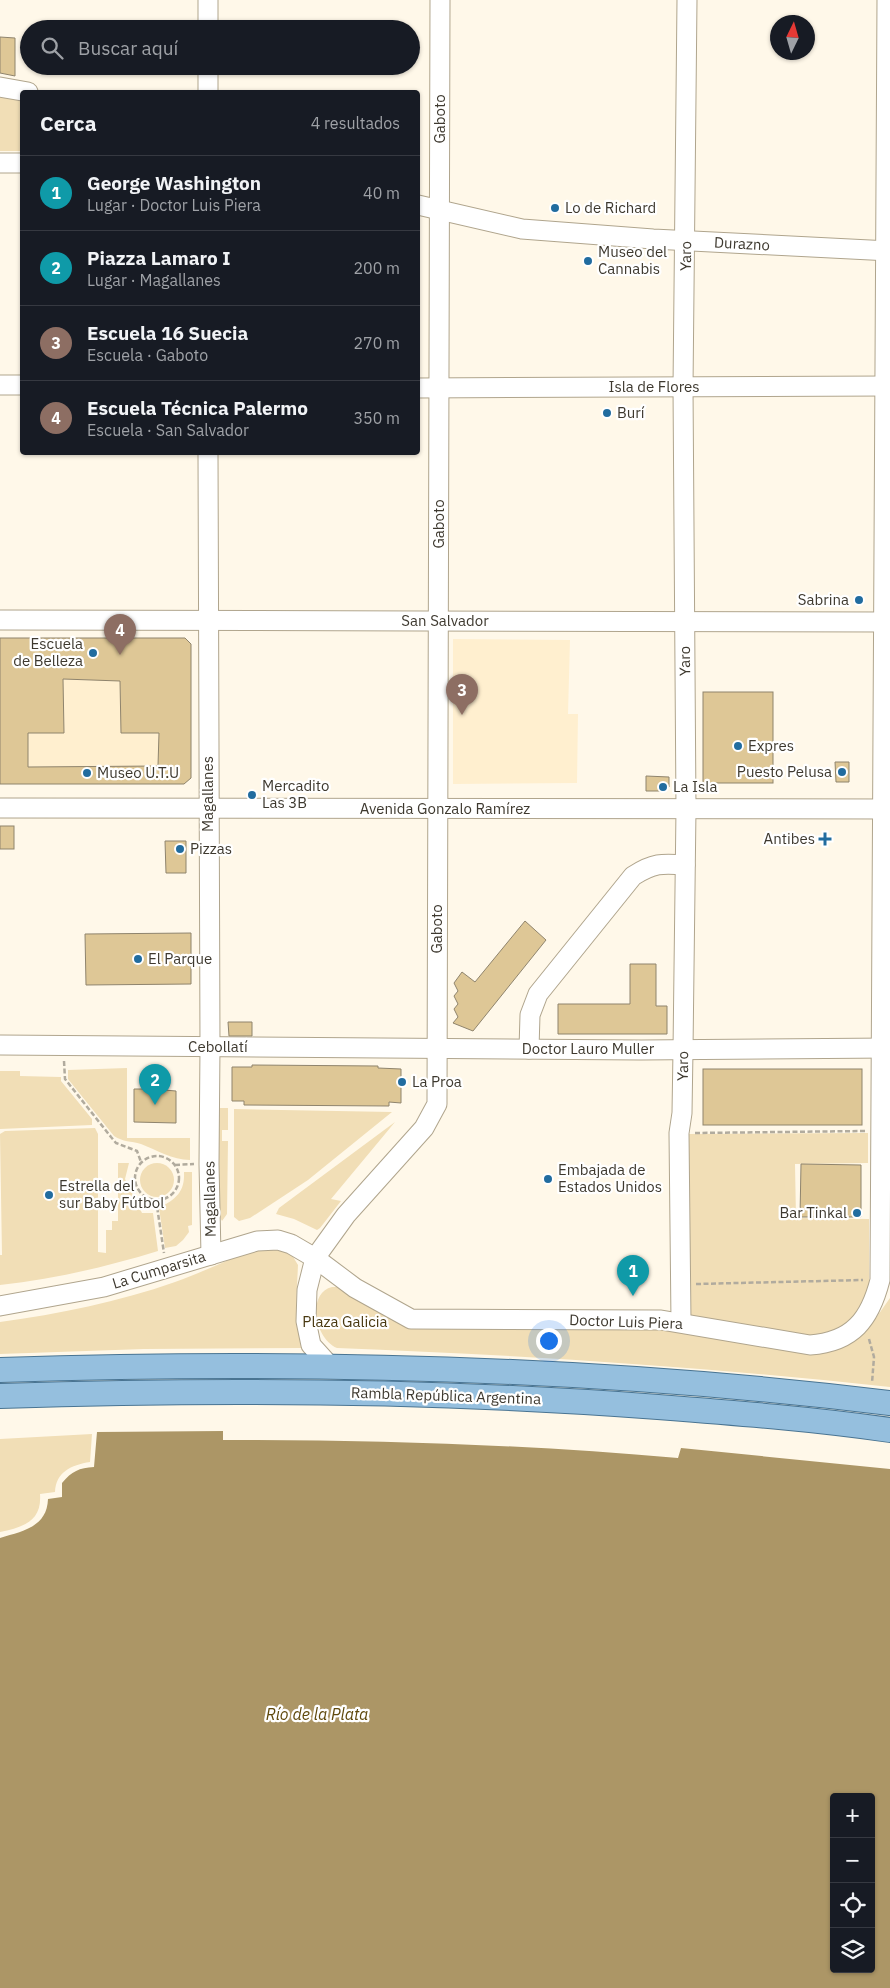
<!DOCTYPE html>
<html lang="es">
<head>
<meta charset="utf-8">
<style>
	:root { --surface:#171b24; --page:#242831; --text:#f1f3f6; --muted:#9ea1a6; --line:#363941; --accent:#216c9f }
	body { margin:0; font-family:"IBM Plex Sans",sans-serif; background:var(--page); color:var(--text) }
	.controls { position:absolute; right:15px; bottom:15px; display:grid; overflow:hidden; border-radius:5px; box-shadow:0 1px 4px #0004 }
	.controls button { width:45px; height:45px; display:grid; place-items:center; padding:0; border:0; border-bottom:1px solid var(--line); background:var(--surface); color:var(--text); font:25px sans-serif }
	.compass { position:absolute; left:770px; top:15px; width:45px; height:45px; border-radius:50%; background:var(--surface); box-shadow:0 1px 4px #0004; rotate:5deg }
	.you { position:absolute; left:548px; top:1340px; width:18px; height:18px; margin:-12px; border:4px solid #fff; border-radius:50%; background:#1a73e8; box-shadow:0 0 0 8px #1a73e833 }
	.badge { display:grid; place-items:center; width:32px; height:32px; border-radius:50%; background:var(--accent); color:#fff; font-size:16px; font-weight:700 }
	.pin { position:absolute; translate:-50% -41px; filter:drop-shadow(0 1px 2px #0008) }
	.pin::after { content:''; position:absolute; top:26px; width:18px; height:15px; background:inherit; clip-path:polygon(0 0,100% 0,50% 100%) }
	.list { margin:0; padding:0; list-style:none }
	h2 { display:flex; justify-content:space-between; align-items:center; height:65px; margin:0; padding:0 20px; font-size:21px }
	h2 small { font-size:16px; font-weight:400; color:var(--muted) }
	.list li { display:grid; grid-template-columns:32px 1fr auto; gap:15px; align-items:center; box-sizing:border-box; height:75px; padding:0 20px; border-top:1px solid var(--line) }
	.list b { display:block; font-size:19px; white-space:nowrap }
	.list p { margin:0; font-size:16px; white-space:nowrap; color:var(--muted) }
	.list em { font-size:16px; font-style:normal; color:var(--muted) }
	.icon { flex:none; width:28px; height:28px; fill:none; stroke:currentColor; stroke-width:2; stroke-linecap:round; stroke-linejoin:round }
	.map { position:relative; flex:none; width:890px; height:1988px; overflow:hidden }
	.search { position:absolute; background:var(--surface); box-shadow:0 1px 4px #0004; left:20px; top:20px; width:400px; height:55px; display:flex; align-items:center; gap:12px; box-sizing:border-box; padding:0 18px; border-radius:28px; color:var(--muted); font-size:19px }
	.panel { position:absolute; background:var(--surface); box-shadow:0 1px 4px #0004; left:20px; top:90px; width:400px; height:365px; border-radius:5px }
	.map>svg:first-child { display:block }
	.built { fill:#ffefcf }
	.green { fill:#f1deb6 }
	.water { fill:#ac9666; fill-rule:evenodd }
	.building { fill:#dec796; stroke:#8f846d; fill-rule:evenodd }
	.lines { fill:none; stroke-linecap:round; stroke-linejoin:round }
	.minor-casing { stroke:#b0a58d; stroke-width:21 }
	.major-casing { stroke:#497492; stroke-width:26 }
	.path { stroke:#b1ab9e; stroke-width:2.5; stroke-dasharray:5 2.5; stroke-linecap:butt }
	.minor { stroke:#fff; stroke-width:19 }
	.major { stroke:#95bfde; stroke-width:24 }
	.poi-dot { fill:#216c9f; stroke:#fff; stroke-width:2 }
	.labels { text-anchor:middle; stroke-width:4.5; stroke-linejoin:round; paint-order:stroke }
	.street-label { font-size:15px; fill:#3e392f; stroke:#fff }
	.poi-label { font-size:15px; fill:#3e392f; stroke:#fff; text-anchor:start }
	.park-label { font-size:15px; fill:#493911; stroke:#fff }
	.water-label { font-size:16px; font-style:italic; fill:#5f480b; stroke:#fff }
</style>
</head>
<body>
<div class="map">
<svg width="890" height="1988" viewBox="0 0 890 1988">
	<rect width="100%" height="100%" fill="#fff8e9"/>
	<g class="built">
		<polygon points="0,638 185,638 191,644 191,778 184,784 0,782"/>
		<polygon points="453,639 570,640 568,714 578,714 577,783 453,784"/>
	</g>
	<g class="green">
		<polygon points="0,93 22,99 22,151 0,151"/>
		<path d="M127,1068V1138H190V1160C172,1160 157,1150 141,1144C131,1141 123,1142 114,1136L68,1079V1070Z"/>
		<polygon points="0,1071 20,1071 20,1076 61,1077 61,1081 92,1119 92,1125 0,1129"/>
		<polygon points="218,1108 228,1108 228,1130 222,1130 222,1141 228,1141 227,1214 222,1221 219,1215"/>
		<polygon points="234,1109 392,1112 308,1180 250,1218 239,1221 234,1217"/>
		<polygon points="395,1122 331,1199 341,1201 320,1228 317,1230 294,1219 276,1214 279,1208"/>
		<path d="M95,1128L98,1134V1252L106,1253V1230H112V1221H118V1163H129L125,1179L142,1213H153L158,1251C106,1267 54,1279 0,1285V1255H2L0,1134L5,1131Z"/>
		<polygon points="868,1133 868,1163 795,1164 796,1218 869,1219 869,1297 859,1318 819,1339 689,1317 688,1134"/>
		<circle cx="157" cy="1180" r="17"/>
		<path d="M184,1172H192V1225L188,1226L189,1232L183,1240L176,1246L165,1248L159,1208C176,1199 185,1192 184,1172Z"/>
		<path d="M271,1246L292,1255L298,1265L296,1307L301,1348L144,1349L0,1354V1322C59,1314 118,1302 175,1282C207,1271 238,1253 271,1246Z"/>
		<path d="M332,1287H338L386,1315L672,1327L798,1349L859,1337L871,1325L890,1298V1387C706,1367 522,1355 337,1348C314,1338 307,1293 332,1287Z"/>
		<path d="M92,1434L90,1462C71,1465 56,1472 55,1492L40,1494C42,1521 24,1527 0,1532V1439Z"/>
	</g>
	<path class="water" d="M223,1431V1440C375,1439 527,1445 678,1458L681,1448L890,1469V1988H0V1538C23,1531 47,1527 48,1499L62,1497V1483C72,1471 79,1468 94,1467L97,1432ZM834,1797H871V1969H834Z"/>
	<g class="building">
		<polygon points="0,37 15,38 15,76 0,73"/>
		<path d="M0,638H185L191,644V778L184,784H0ZM63,679L120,681L121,733H159L158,766L28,767V733H64Z"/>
		<rect x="703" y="692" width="70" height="91"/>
		<polygon points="835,762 849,762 849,782 836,782"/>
		<polygon points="646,776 669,777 669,787 662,791 646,791"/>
		<rect x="0" y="826" width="14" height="23"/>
		<polygon points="165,841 186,841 186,873 166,873"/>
		<polygon points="525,921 546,940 473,1031 453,1023 458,1017 454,1009 458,1004 454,996 458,991 454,983 462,972 475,982"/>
		<polygon points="191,933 191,984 86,985 85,934"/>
		<polygon points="630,964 656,964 656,1006 667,1006 667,1034 558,1034 558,1004 630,1004"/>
		<polygon points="228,1022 252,1022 252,1036 229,1036"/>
		<polygon points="252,1065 378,1066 378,1068 401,1069 401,1103 389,1102 389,1106 244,1105 244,1101 232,1101 232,1067 252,1067"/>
		<rect x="703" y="1069" width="159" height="56"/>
		<polygon points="145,1086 164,1086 164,1090 176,1091 176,1123 134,1122 134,1089 145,1089"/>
		<polygon points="801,1164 861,1165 861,1217 800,1217"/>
	</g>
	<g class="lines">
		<g class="minor-casing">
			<g id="minor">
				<polyline points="208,29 208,0"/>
				<polyline points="0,87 28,92"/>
				<polyline points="208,92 208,66"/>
				<polyline points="0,163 22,163"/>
				<polyline points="418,205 522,229 653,239 890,251"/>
				<polyline points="0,385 22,385"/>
				<polyline points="418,388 890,386"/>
				<polyline points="208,452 210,1047 209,1164 211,1255"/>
				<polyline points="0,620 890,622"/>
				<polyline points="0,808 890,809"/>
				<polyline points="0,1045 641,1050 890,1048"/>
				<path d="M529,1049L530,1015L538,994L633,876C653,863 662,863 685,865"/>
				<path d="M0,1306L104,1287L257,1241L278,1240L291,1244L315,1258L355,1288L411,1319L661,1320L810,1345C853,1342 870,1319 880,1280L887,0"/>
				<polyline points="681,1322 679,1133 682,1113 683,1050 686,809 683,387 687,0"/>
				<polyline points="330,1366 311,1345 306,1321 307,1290 315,1258 346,1215 424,1128 437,1104 440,0"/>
			</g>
		</g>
		<g class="major-casing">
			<g id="major">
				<path d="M0,1370C297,1360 595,1367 890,1403"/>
				<path d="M0,1396C221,1389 438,1390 658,1407C736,1413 813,1419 890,1430"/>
			</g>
		</g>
		<g class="path">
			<polyline points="64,1061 65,1079 111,1137 116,1143 137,1151 141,1162"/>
			<polyline points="695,1133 865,1131"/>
			<circle cx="157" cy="1178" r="22"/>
			<polyline points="175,1165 194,1164"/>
			<polyline points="156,1200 164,1253"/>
			<polyline points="696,1284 863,1280"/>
			<polyline points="869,1339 874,1357 872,1383"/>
		</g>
		<use href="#minor" class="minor"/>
		<use href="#major" class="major"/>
	</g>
	<g class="poi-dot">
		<circle cx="555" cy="208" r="5"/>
		<circle cx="588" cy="261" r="5"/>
		<circle cx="607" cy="413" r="5"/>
		<circle cx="859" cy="600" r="5"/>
		<circle cx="93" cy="653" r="5"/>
		<circle cx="738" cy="746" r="5"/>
		<circle cx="842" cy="772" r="5"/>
		<circle cx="87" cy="773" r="5"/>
		<circle cx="663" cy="787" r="5"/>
		<circle cx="252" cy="795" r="5"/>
		<path d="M822.5 831.5h5v5h5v5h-5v5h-5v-5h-5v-5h5z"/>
		<circle cx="180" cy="849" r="5"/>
		<circle cx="138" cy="959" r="5"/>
		<circle cx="402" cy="1082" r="5"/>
		<circle cx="548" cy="1179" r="5"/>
		<circle cx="49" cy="1195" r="5"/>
		<circle cx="857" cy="1213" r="5"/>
	</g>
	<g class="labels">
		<g class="street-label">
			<text transform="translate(440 119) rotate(-90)" y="5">Gaboto</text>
			<text transform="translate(742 244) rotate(3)" y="5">Durazno</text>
			<text transform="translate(686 256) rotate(-89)" y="5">Yaro</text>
			<text x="654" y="392">Isla de Flores</text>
			<text transform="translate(439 524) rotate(-90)" y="5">Gaboto</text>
			<text x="445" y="626">San Salvador</text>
			<text transform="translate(685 661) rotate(-91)" y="5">Yaro</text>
			<text transform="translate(208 794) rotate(-90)" y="5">Magallanes</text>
			<text x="445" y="814">Avenida Gonzalo Ramírez</text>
			<text transform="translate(437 929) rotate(-90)" y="5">Gaboto</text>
			<text x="218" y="1052">Cebollatí</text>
			<text x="588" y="1054">Doctor Lauro Muller</text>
			<text transform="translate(683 1066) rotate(-89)" y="5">Yaro</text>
			<text transform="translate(210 1199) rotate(-91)" y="5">Magallanes</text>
			<text transform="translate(159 1270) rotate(-17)" y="5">La Cumparsita</text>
			<text transform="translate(626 1322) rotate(2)" y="5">Doctor Luis Piera</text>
			<text transform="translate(446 1396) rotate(2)" y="5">Rambla República Argentina</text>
		</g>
		<g class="poi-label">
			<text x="565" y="213">Lo de Richard</text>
			<text x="598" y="257">Museo del<tspan x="598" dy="17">Cannabis</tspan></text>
			<text x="617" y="418">Burí</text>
			<text x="849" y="605" text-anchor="end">Sabrina</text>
			<text x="83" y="649" text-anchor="end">Escuela<tspan x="83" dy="17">de Belleza</tspan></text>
			<text x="748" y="751">Expres</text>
			<text x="832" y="777" text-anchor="end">Puesto Pelusa</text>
			<text x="97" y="778">Museo U.T.U</text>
			<text x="262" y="791">Mercadito<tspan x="262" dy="17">Las 3B</tspan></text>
			<text x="673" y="792">La Isla</text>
			<text x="815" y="844" text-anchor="end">Antibes</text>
			<text x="190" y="854">Pizzas</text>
			<text x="148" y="964">El Parque</text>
			<text x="412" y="1087">La Proa</text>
			<text x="558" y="1175">Embajada de<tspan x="558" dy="17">Estados Unidos</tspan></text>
			<text x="59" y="1191">Estrella del<tspan x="59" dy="17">sur Baby Fútbol</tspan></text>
			<text x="847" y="1218" text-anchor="end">Bar Tinkal</text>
		</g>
		<g class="park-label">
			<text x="345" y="1327">Plaza Galicia</text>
		</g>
		<g class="water-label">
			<text x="317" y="1720">Río de la Plata</text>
		</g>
	</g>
</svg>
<div class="controls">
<button>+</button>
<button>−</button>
<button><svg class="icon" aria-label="locate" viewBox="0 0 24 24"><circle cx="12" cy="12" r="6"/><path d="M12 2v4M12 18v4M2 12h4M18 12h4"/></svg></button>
<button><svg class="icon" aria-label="layers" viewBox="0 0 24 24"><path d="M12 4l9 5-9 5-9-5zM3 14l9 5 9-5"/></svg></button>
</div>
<svg class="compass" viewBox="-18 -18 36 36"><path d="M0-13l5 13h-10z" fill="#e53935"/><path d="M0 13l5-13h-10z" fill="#9ea1a6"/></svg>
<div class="you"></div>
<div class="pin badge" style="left:633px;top:1296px;background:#0f9aa8">1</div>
<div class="pin badge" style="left:155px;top:1105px;background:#0f9aa8">2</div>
<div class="pin badge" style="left:462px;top:715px;background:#8d6e63">3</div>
<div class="pin badge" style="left:120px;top:655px;background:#8d6e63">4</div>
<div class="search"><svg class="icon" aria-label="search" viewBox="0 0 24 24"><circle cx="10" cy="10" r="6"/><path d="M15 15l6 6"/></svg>Buscar aquí</div>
<section class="panel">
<h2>Cerca<small>4 resultados</small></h2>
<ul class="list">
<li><span class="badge" style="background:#0f9aa8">1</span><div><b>George Washington</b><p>Lugar · Doctor Luis Piera</p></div><em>40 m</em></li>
<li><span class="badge" style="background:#0f9aa8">2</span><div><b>Piazza Lamaro I</b><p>Lugar · Magallanes</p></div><em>200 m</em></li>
<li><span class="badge" style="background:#8d6e63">3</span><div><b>Escuela 16 Suecia</b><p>Escuela · Gaboto</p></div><em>270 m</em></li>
<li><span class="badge" style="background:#8d6e63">4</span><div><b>Escuela Técnica Palermo</b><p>Escuela · San Salvador</p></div><em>350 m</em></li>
</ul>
</section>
</div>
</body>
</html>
